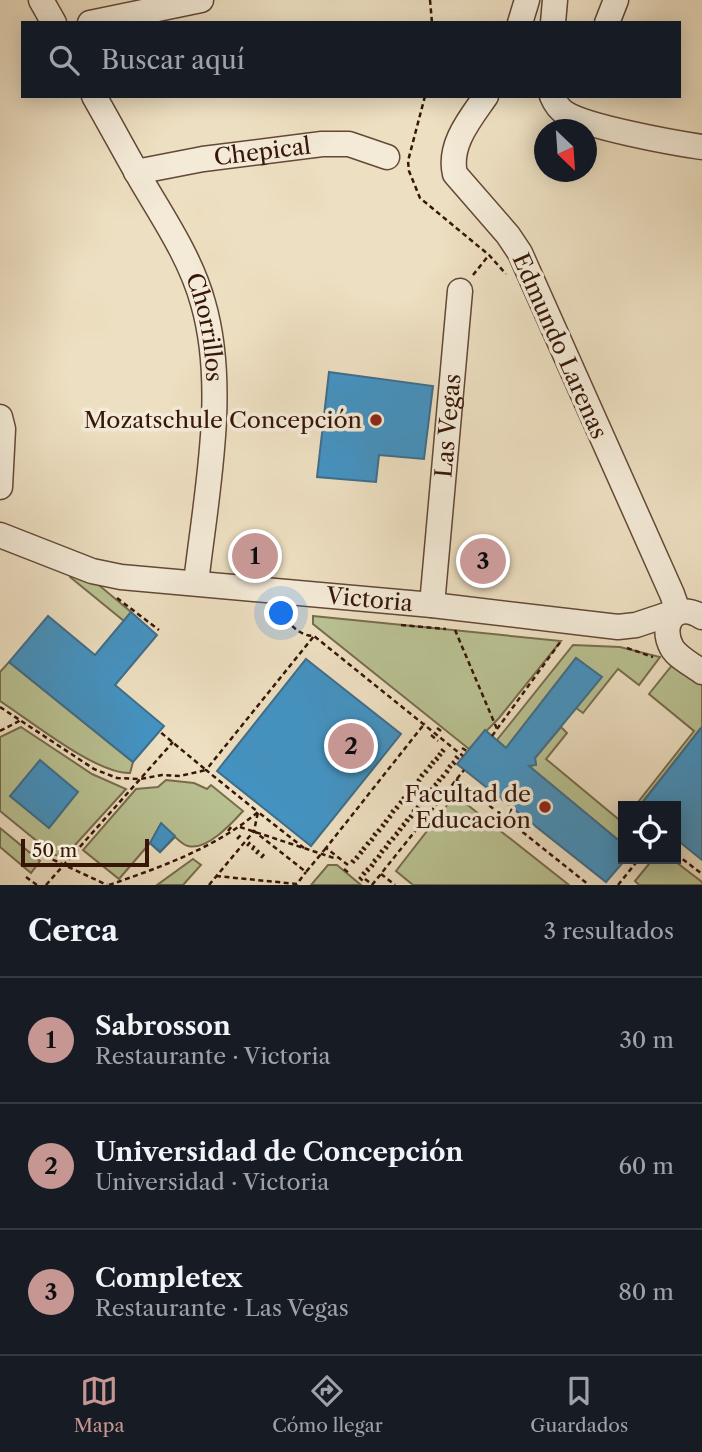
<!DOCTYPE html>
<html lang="es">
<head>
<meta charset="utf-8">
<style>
	:root { --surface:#171b24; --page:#20242c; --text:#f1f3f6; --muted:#9ea1a6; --line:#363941; --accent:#c59692 }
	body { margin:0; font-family:"Libre Caslon Text",serif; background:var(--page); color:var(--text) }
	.controls { position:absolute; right:21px; bottom:21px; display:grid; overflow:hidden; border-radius:0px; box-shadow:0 4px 18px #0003 }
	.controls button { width:63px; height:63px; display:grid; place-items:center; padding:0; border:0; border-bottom:2px solid var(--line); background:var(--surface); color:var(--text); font:35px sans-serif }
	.compass { position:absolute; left:534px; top:119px; width:63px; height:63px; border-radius:50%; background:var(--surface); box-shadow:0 4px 18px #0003; rotate:155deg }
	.scale { position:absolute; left:21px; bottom:18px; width:128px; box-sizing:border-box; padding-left:7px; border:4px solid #371608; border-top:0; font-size:19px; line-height:24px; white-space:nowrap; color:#371608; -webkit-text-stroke:5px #f3ead7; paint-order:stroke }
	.you { position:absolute; left:282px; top:614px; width:24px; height:24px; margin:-18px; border:5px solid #fff; border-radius:50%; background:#1a73e8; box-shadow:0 0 0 10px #1a73e833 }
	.badge { display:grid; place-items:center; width:46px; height:46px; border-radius:50%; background:var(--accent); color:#111; font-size:23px; font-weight:700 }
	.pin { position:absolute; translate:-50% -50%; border:4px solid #fff; box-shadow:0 2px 7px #0006 }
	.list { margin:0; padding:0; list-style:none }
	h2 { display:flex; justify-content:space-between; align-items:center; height:91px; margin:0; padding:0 28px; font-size:30px }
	h2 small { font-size:23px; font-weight:400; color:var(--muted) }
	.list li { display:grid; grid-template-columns:46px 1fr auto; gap:21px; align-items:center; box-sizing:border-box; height:126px; padding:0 28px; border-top:2px solid var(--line) }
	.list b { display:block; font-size:26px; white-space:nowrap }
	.list p { margin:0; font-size:23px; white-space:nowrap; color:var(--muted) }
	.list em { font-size:23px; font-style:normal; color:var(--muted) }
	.icon { flex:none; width:38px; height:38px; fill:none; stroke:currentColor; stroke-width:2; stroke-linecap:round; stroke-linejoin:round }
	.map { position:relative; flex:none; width:702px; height:885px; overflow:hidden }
	.search { position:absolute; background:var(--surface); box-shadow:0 4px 18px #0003; left:21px; right:21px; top:21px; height:77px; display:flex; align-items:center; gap:18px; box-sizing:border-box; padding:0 24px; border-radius:0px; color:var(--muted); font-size:26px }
	.sheet { height:469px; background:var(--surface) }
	nav { display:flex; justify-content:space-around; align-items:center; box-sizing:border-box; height:98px; border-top:2px solid var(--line); background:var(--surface); font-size:19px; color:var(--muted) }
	nav a { display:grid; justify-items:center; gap:4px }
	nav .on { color:var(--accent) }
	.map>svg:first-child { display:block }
	.green { fill:#b9c192; stroke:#786c4d; stroke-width:2 }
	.shops { fill:#d6604d; stroke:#a64a38; stroke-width:2 }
	.schools { fill:#4393c3; stroke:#3f6e8b; stroke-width:2 }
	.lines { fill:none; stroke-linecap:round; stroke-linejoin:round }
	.minor-casing { stroke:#644836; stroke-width:27 }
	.path { stroke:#371608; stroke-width:2.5; stroke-dasharray:5 3.5; stroke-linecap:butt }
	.minor { stroke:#f3ead7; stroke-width:24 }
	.poi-dot { fill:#8f2418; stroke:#f3ead7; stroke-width:2.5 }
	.labels { text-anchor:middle; stroke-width:7; stroke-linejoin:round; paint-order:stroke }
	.street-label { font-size:23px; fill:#371608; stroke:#f3ead7 }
	.poi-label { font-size:23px; fill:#371608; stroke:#f3ead7; text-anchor:end }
</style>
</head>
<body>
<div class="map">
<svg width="702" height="885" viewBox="0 0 702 885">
	<rect width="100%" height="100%" fill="#eddfc1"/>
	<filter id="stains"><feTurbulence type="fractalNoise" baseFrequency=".00286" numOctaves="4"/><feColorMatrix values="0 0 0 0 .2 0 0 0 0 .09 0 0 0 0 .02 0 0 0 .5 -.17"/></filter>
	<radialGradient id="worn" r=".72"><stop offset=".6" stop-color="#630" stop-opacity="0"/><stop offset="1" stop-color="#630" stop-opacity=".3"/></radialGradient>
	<g class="green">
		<polygon points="72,572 94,581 131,612 124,621 70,577"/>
		<polygon points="313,616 561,641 499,718 469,749 313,624"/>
		<polygon points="573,645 620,647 660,657 639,685 618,669 583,713 576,708 601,677 576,658 506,748 497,740"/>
		<path d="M9,662L133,762L130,773C96,774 31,721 0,701V672Z"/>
		<polygon points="673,664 702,682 702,729 700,729 639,806 635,806 694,731 649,694"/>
		<polygon points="21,727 92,774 126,789 65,856 54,855 0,811 0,737"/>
		<polygon points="561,727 567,733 546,759 623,823 623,844 529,766 536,765 535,758"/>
		<path d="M166,780L194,783L207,789L211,785L243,811C232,823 207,851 188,846C183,845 179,840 175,837L160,852L150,843L119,879L83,850L136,789L158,787Z"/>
		<polygon points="455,795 569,885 413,885 396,871"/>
		<polygon points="0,828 40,861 31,873 0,847"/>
		<polygon points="193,859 201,865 183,885 157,885"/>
		<polygon points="653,859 672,859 702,882 702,885 639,885 635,881"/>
		<polygon points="328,865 337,865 361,885 311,885"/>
	</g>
	<polygon class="shops" points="477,538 494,540 488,584 471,582"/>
	<g class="schools">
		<polygon points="329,372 433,386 424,459 379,455 376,482 317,477"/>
		<polygon points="131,612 157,635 115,685 164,726 133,762 9,662 48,616 95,655"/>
		<polygon points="576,658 602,677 535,758 536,765 529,766 623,844 623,859 626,859 606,882 457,764 485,730 506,748"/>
		<polygon points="306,659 401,734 311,846 217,771"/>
		<polygon points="701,728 702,729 702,860 676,839 676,806 640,806"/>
		<polygon points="40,760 78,792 49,828 10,796"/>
		<polygon points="161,823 175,836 160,852 150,843"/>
	</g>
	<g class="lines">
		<g class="minor-casing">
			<g id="minor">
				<polyline points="41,0 54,23"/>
				<polyline points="90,23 201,0"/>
				<polyline points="520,23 527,0"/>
				<polyline points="553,23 555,0"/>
				<polyline points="607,23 616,0"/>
				<path id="s1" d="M94,96C110,124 125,152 141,180C164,219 191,259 203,303C228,389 206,495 196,583"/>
				<path d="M552,96C555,103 559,109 565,113C586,127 674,143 702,147"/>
				<path id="s2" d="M136,172L203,159L322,144H349L387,157"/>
				<polyline points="0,417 3,429 0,487"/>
				<path id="s3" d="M0,535L92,571L121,577L432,605L618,627L636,625L678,611L672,594L520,253L508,235L455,174C448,145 470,119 486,96"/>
				<path id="s4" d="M432,605L460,291"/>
				<path d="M702,617C675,600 659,625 672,648C678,658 693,665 702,672"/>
			</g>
		</g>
		<g class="path">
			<polyline points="430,0 432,23"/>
			<polyline points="425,96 408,161 409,171 420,198 489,255 506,274"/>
			<polyline points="473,275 489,255"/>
			<polyline points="117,598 159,630"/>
			<path d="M281,613C290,624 299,636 314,636L463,756"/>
			<polyline points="401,625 446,629"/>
			<polyline points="455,630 497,729"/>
			<polyline points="627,648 653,657"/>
			<polyline points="0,707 94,769 117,778 140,779 162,775 180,776 206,770 159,731"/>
			<polyline points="437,728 444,733"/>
			<polyline points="0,731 21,720"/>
			<polyline points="431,735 438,741"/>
			<polyline points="492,736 561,641"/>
			<polyline points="462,748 467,751"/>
			<polyline points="441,749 446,753"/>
			<polyline points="438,753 443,757"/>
			<polyline points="455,756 460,760"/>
			<polyline points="435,757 439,761"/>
			<polyline points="431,761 436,765"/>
			<polyline points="452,761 456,765"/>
			<polyline points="428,765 433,769"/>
			<polyline points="448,765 453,769"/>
			<polyline points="424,770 429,774"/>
			<polyline points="445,770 449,773"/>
			<polyline points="420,774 425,778"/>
			<polyline points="441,775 445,778"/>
			<polyline points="417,779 422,783"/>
			<polyline points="437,779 442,782"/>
			<polyline points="456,779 589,885"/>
			<polyline points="413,783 418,787"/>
			<polyline points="434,783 438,787"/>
			<polyline points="410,788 414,792"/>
			<polyline points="430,788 435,791"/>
			<polyline points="406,792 411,796"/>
			<polyline points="427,792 431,796"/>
			<polyline points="423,796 428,800"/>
			<polyline points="402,797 407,801"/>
			<polyline points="399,801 404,805"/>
			<polyline points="420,801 424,805"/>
			<polyline points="395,806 400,810"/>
			<polyline points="416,806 420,809"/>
			<polyline points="391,810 396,814"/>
			<polyline points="412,810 417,814"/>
			<polyline points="388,815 393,819"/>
			<polyline points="409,815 413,818"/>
			<polyline points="405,819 410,822"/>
			<polyline points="384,820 389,823"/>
			<polyline points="402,823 406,827"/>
			<polyline points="381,824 386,828"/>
			<polyline points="240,827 337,859"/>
			<polyline points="398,828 403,831"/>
			<polyline points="377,829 382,833"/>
			<polyline points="228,831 232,826"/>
			<polyline points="395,832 399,836"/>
			<polyline points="373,833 378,837"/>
			<polyline points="391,837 395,840"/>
			<polyline points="370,838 375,842"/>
			<polyline points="237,839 242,834"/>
			<polyline points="387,841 392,845"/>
			<polyline points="366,842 371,846"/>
			<polyline points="247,846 251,841"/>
			<polyline points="384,846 388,849"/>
			<polyline points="362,847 367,851"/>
			<polyline points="304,848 258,812 254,831 306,872 326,848"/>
			<polyline points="252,850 255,845"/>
			<polyline points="380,850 385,854"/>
			<polyline points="359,851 364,855"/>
			<polyline points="256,854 260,849"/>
			<polyline points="676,854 702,874"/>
			<polyline points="377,855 381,858"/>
			<polyline points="45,856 107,885"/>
			<polyline points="355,856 360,860"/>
			<polyline points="261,858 265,853"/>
			<polyline points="373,859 377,863"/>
			<polyline points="351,860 356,864"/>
			<polyline points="370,864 374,867"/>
			<polyline points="348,865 326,848 425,723"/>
			<polyline points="366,868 370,872"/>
			<polyline points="344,869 349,873"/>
			<polyline points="362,872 367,876"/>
			<polyline points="381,874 395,885"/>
			<polyline points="216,876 297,884 306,872"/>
			<polyline points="26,877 37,885"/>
			<polyline points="359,877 363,881"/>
			<polyline points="365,879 373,885"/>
			<polyline points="46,885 173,742"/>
			<path d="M109,885C161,867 215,848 258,812L206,770L314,636"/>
			<polyline points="209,885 254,831"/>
			<polyline points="372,885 464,770"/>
			<polyline points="618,885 639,859"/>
		</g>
		<use href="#minor" class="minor"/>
	</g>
	<g class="poi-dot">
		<circle cx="376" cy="420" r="7"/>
		<circle cx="545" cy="807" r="7"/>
	</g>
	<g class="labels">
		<g class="street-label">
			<text dy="8" stroke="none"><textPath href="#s2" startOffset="128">Chepical</textPath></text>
			<text dy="8" stroke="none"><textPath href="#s1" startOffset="259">Chorrillos</textPath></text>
			<text transform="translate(560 346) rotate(66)" y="8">Edmundo Larenas</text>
			<text dy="8" stroke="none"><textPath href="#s4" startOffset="180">Las Vegas</textPath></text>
			<text dy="8" stroke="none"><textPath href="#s3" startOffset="378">Victoria</textPath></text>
		</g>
		<g class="poi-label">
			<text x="362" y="428">Mozatschule Concepción</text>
			<text x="531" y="802">Facultad de<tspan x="531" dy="26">Educación</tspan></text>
		</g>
	</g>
	<rect width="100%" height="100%" filter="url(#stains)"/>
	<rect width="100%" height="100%" fill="url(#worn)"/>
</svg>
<div class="controls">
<button><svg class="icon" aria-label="locate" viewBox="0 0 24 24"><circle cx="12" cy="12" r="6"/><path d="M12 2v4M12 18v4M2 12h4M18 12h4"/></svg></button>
</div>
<svg class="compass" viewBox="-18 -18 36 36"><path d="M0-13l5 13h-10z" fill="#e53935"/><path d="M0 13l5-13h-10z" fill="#9ea1a6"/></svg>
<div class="scale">50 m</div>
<div class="you"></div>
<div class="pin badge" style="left:255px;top:556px">1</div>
<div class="pin badge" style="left:351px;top:746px">2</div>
<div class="pin badge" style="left:483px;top:561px">3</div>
<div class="search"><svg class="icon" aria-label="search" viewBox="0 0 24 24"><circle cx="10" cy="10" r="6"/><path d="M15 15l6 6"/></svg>Buscar aquí</div>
</div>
<section class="sheet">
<h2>Cerca<small>3 resultados</small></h2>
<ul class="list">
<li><span class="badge">1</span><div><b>Sabrosson</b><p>Restaurante · Victoria</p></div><em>30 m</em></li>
<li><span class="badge">2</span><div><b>Universidad de Concepción</b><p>Universidad · Victoria</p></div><em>60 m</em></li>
<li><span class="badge">3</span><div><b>Completex</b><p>Restaurante · Las Vegas</p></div><em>80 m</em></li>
</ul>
</section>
<nav>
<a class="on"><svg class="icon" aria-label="map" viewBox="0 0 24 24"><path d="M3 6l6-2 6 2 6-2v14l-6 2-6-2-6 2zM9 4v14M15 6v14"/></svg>Mapa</a>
<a><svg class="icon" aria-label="directions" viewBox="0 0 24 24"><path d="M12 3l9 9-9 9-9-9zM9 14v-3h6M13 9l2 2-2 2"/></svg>Cómo llegar</a>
<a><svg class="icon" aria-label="saved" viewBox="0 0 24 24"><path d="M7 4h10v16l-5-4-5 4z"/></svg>Guardados</a>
</nav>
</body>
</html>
